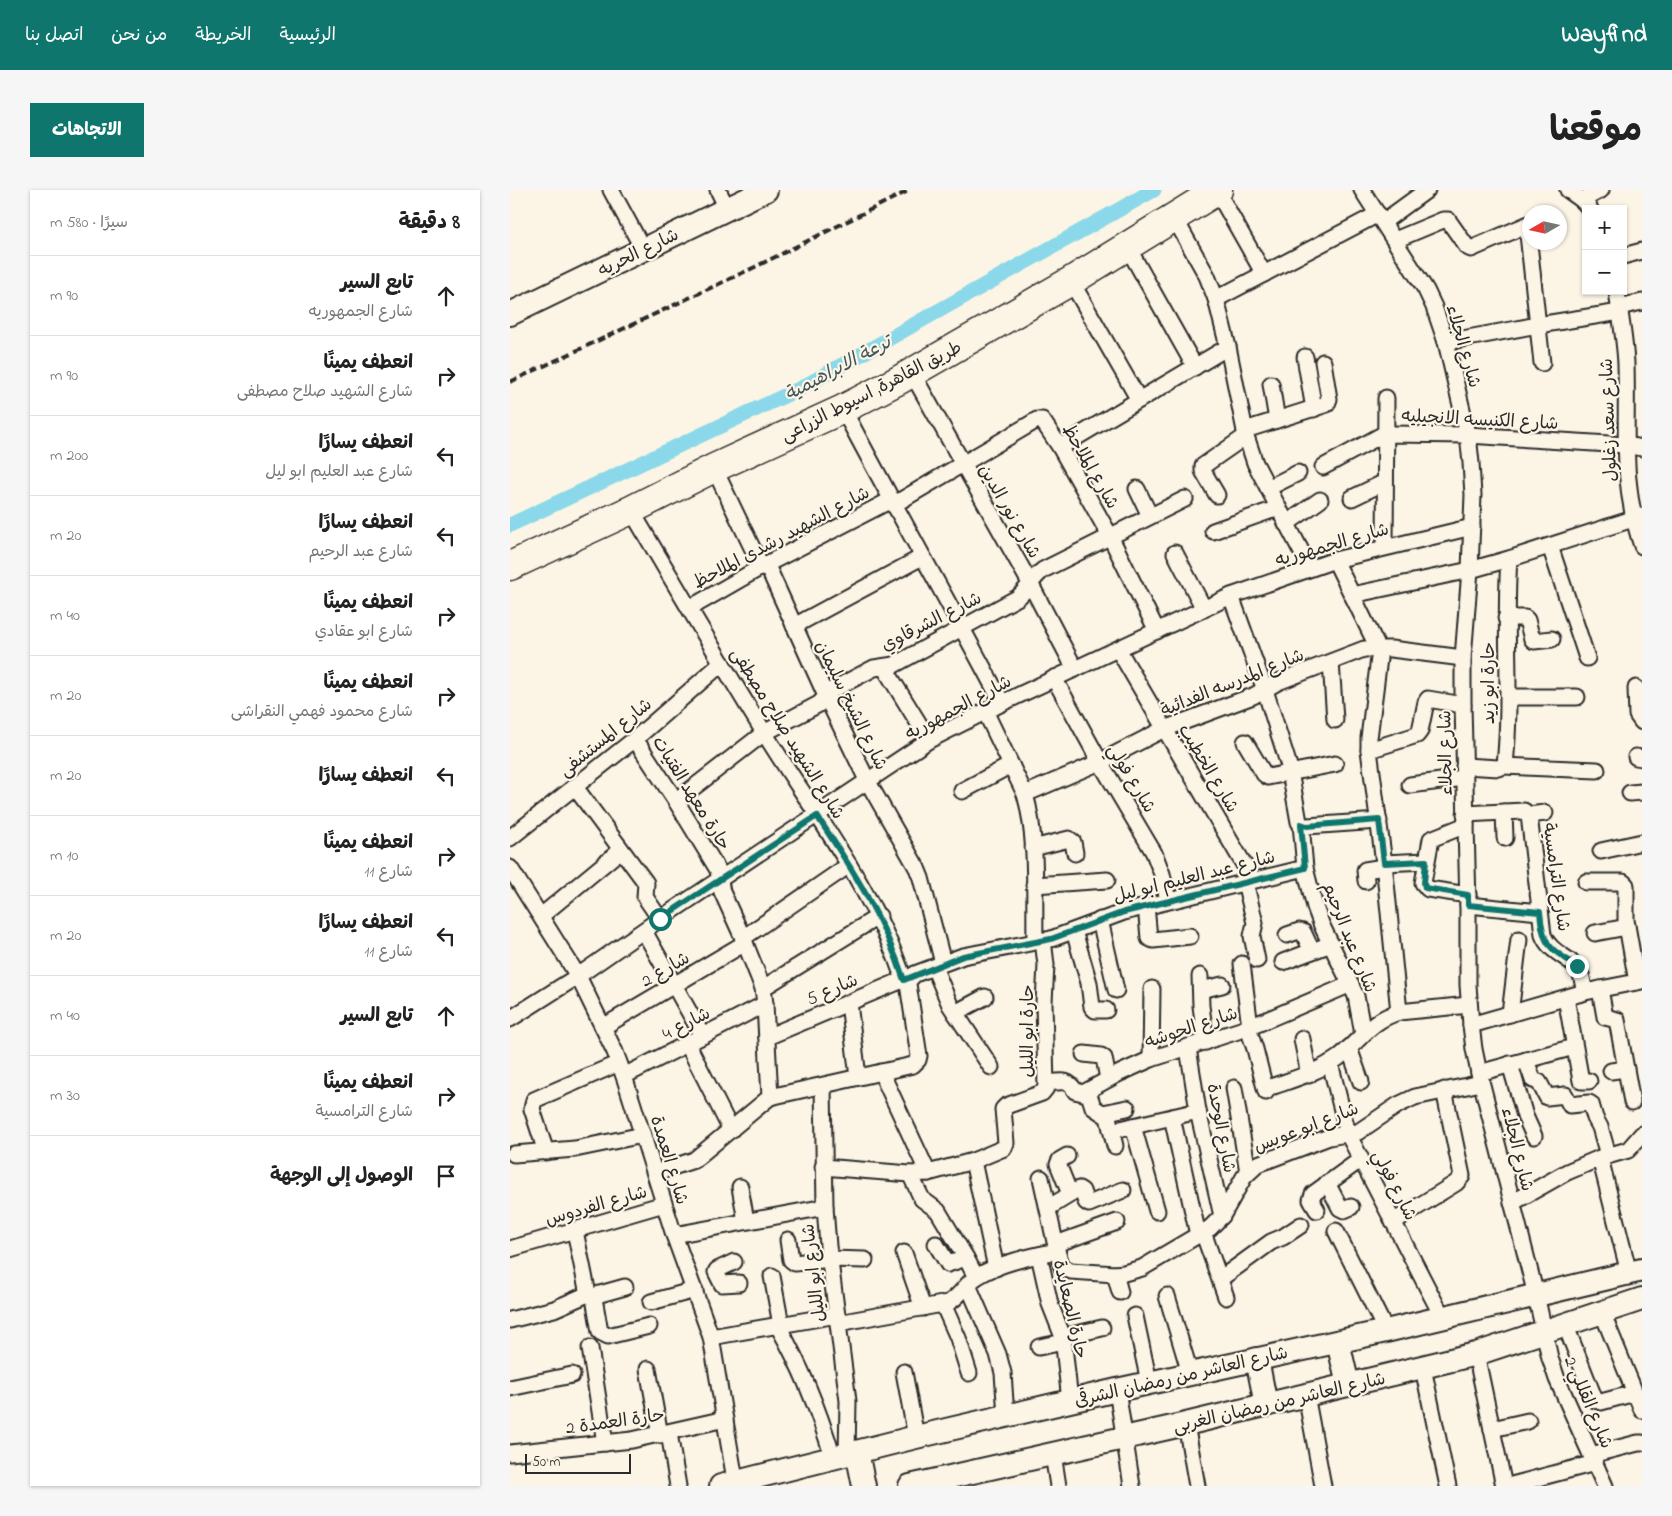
<!DOCTYPE html>
<html lang="ar">
<head>
<meta charset="utf-8">
<style>
	:root { --surface:#fff; --page:#f6f6f6; --text:#222; --muted:#767676; --line:#e0e0e0; --accent:#0f766e }
	body { margin:0; font-family:"Indie Flower","Playpen Sans Arabic",sans-serif; background:var(--page); color:var(--text); direction:rtl }
	.controls { position:absolute; right:15px; top:15px; display:grid; overflow:hidden; border-radius:0px; box-shadow:0 1px 4px #0004 }
	.controls button { width:45px; height:45px; display:grid; place-items:center; padding:0; border:0; border-bottom:1px solid var(--line); background:var(--surface); color:var(--text); font:25px sans-serif }
	.compass { position:absolute; left:1012px; top:15px; width:45px; height:45px; border-radius:50%; background:var(--surface); box-shadow:0 1px 4px #0004; rotate:261deg }
	.scale { position:absolute; left:15px; bottom:12px; width:106px; box-sizing:border-box; padding-left:5px; border:2px solid #2b2b2b; border-top:0; font-size:14px; line-height:18px; white-space:nowrap; color:#2b2b2b; -webkit-text-stroke:4px #fcf5e5; paint-order:stroke }
	.stop { position:absolute; width:15px; height:15px; margin:-11px; border:4px solid #0f766e; border-radius:50%; background:#fff }
	.stop.end { background:#0f766e; border-color:#fff; box-shadow:0 1px 5px #0008 }
	.list { margin:0; padding:0; list-style:none }
	h2 { display:flex; justify-content:space-between; align-items:center; height:65px; margin:0; padding:0 20px; font-size:21px }
	h2 small { font-size:16px; font-weight:400; color:var(--muted) }
	.list li { display:grid; grid-template-columns:32px 1fr auto; gap:15px; align-items:center; box-sizing:border-box; height:80px; padding:0 20px; border-top:1px solid var(--line) }
	.list b { display:block; font-size:19px; white-space:nowrap }
	.list p { margin:0; font-size:16px; white-space:nowrap; color:var(--muted) }
	.list em { font-size:16px; font-style:normal; color:var(--muted) }
	.icon { flex:none; width:28px; height:28px; fill:none; stroke:currentColor; stroke-width:2; stroke-linecap:round; stroke-linejoin:round }
	.map { position:relative; flex:none; width:1132px; height:1296px; overflow:hidden; direction:ltr; border-radius:0px }
	header { display:flex; align-items:center; gap:30px; box-sizing:border-box; height:70px; padding:0 25px; background:var(--accent); color:#fff }
	header strong { font-size:24px }
	nav { display:flex; gap:28px; margin-inline-start:auto; font-size:18px }
	.intro { display:flex; align-items:center; justify-content:space-between; box-sizing:border-box; height:120px; padding:0 30px }
	h1 { margin:0; font-size:35px }
	.button { padding:12px 22px; border-radius:0px; background:var(--accent); color:#fff; font-size:18px; font-weight:700 }
	main { display:flex; gap:30px; padding:0 30px }
	aside { flex:1; background:var(--surface); border-radius:0px; box-shadow:0 1px 4px #0004 }
	.map>svg:first-child { display:block }
	.lines { fill:none; stroke-linecap:round; stroke-linejoin:round }
	.canal { stroke:#8ad8e9; stroke-width:15 }
	.street-casing { stroke:#2b2b2b; stroke-width:19 }
	.secondary-casing { stroke:#2b2b2b; stroke-width:26 }
	.highway-casing { stroke:#2b2b2b; stroke-width:31 }
	.street { stroke:#fcf5e5; stroke-width:15 }
	.secondary { stroke:#fcf5e5; stroke-width:22 }
	.highway { stroke:#fcf5e5; stroke-width:28 }
	.rail { stroke:#2b2b2b; stroke-width:4; stroke-dasharray:8 4; stroke-linecap:butt }
	.route { stroke:#0f766e; stroke-width:6 }
	.labels { text-anchor:middle; stroke-width:4.5; stroke-linejoin:round; paint-order:stroke }
	.street-label { font-size:18px; fill:#2b2b2b; stroke:#fcf5e5 }
	.water-label { font-size:19px; font-style:italic; fill:#43565a; stroke:#fcf5e5 }
</style>
</head>
<body>
<header>
<strong>Wayfind</strong>
<nav><a>الرئيسية</a><a>الخريطة</a><a>من نحن</a><a>اتصل بنا</a></nav>
</header>
<div class="intro"><h1>موقعنا</h1><a class="button">الاتجاهات</a></div>
<main>
<div class="map">
<svg width="1132" height="1296" viewBox="0 0 1132 1296">
	<rect width="100%" height="100%" fill="#fcf5e5"/>
	<filter id="ink" filterUnits="userSpaceOnUse"><feTurbulence type="fractalNoise" baseFrequency=".02" numOctaves="2"/><feDisplacementMap in="SourceGraphic" scale="10" xChannelSelector="R" yChannelSelector="G"/><feConvolveMatrix kernelMatrix="1 2 1 2 8 2 1 2 1" color-interpolation-filters="sRGB"/></filter>
	<g filter="url(#ink)">
		<g class="lines">
			<polyline class="canal" points="0,335 291,198 644,0"/>
			<g class="street-casing">
				<g id="street">
					<polyline points="101,0 133,59"/>
					<polyline points="208,0 217,18"/>
					<polyline points="852,0 916,100 924,117 936,152 958,245 961,273 963,305 960,380 953,468 953,515 958,715 958,795 961,835 964,859 969,883 1026,1105 1040,1168 1047,1189 1095,1296"/>
					<polyline points="1058,0 1072,10 1080,19"/>
					<polyline points="707,1 754,84"/>
					<polyline points="1072,10 1091,0"/>
					<polyline points="664,27 697,86 706,109 718,157 736,246 745,273 800,378"/>
					<polyline points="873,32 917,0"/>
					<polyline points="1017,35 1032,173"/>
					<polyline points="885,50 933,30 938,30 957,57 961,59 1019,34"/>
					<polyline points="617,56 685,177"/>
					<polyline points="1113,66 1132,61"/>
					<polyline points="561,91 629,210"/>
					<path d="M1107,101C1110,125 1115,150 1116,174C1118,239 1110,292 1132,356"/>
					<polyline points="706,109 868,24"/>
					<polyline points="1109,117 1132,112"/>
					<polyline points="936,152 1028,135 1110,122"/>
					<polyline points="795,167 804,219"/>
					<polyline points="402,183 520,393 565,479"/>
					<polyline points="761,194 767,230"/>
					<path d="M333,219C385,318 440,414 492,513"/>
					<polyline points="735,240 817,214 819,209 813,172"/>
					<polyline points="550,257 718,157"/>
					<polyline points="813,277 870,246 881,244 958,245 1115,255 1132,258"/>
					<polyline points="204,278 248,370 260,382 316,506 358,592 407,678 411,688 433,773"/>
					<polyline points="758,298 788,283"/>
					<polyline points="627,299 640,326"/>
					<polyline points="707,305 693,281 693,276 736,246"/>
					<polyline points="842,308 875,292"/>
					<polyline points="383,315 527,230 532,230 550,257 600,346 647,441"/>
					<path d="M121,320C165,394 209,470 255,544C305,625 363,698 394,790"/>
					<polyline points="776,334 810,310"/>
					<polyline points="703,341 768,318"/>
					<polyline points="1040,356 1077,468"/>
					<polyline points="875,357 876,208"/>
					<polyline points="665,363 694,419"/>
					<polyline points="825,370 868,458 869,468 859,548 859,560 874,673 889,822"/>
					<polyline points="842,405 960,380 999,369 1132,326"/>
					<polyline points="721,406 755,500 779,576 789,632 794,636 797,636 869,631"/>
					<polyline points="180,418 253,376 381,310"/>
					<polyline points="996,428 1015,428 1017,430 1022,449 1024,451 1042,449"/>
					<polyline points="284,436 412,367"/>
					<polyline points="608,459 743,690"/>
					<polyline points="821,472 825,530"/>
					<polyline points="374,477 419,550"/>
					<polyline points="544,488 590,572 644,663 652,684 658,710"/>
					<polyline points="1126,498 1127,525 1132,532"/>
					<polyline points="999,507 1067,507"/>
					<path d="M475,521L515,604C528,649 524,705 525,751"/>
					<polyline points="125,549 166,611 208,680 212,702 233,748 253,798 255,814 260,907"/>
					<polyline points="735,552 754,584 758,587 825,574"/>
					<polyline points="859,560 907,545 910,541 916,512 918,509 953,515"/>
					<polyline points="1126,567 1132,568"/>
					<path d="M954,576L989,578L995,575C1002,506 994,438 999,369"/>
					<polyline points="993,576 1087,580"/>
					<polyline points="900,595 954,588"/>
					<polyline points="65,597 136,693 135,707 150,729"/>
					<polyline points="452,601 501,575"/>
					<polyline points="1120,603 1132,602"/>
					<polyline points="515,604 590,572 654,539 743,506 768,492 854,459 881,459 953,468"/>
					<path d="M166,611L254,543L309,514L322,500L364,478L384,475L507,408C518,400 522,388 533,380L675,309"/>
					<polyline points="994,622 995,648"/>
					<path d="M955,624L1014,621L1019,625L1033,745C1040,763 1058,766 1070,780L1075,802"/>
					<polyline points="1019,625 1035,623"/>
					<polyline points="791,634 795,678 805,717 812,736 846,806 853,844"/>
					<polyline points="956,635 921,649 913,693 918,699 958,705"/>
					<polyline points="0,648 125,549 212,473"/>
					<polyline points="523,658 559,649 563,652 565,663"/>
					<polyline points="1091,661 1132,652"/>
					<polyline points="874,673 916,671"/>
					<polyline points="0,678 68,786 105,862 114,886 164,1045 201,1147 226,1296"/>
					<polyline points="856,691 855,680 874,677"/>
					<polyline points="735,692 745,733 742,746 747,770"/>
					<polyline points="1076,692 1113,692 1116,695 1116,730 1127,792"/>
					<polyline points="524,695 597,690"/>
					<polyline points="958,715 1030,722"/>
					<polyline points="636,716 639,748 643,750 680,746"/>
					<polyline points="31,726 111,660"/>
					<polyline points="590,730 606,800"/>
					<polyline points="134,741 192,845"/>
					<polyline points="564,741 579,793 582,817 585,820 596,820"/>
					<polyline points="1085,743 1117,737"/>
					<polyline points="777,745 789,741 793,742 802,761"/>
					<polyline points="233,748 339,675"/>
					<polyline points="773,772 821,754"/>
					<polyline points="732,774 740,837"/>
					<polyline points="424,777 440,815 481,877"/>
					<polyline points="690,786 691,816 696,852"/>
					<polyline points="253,798 369,726"/>
					<polyline points="1090,799 1095,827 1107,830 1122,912"/>
					<polyline points="691,800 712,795"/>
					<polyline points="1056,808 1071,891 1079,891"/>
					<polyline points="339,813 348,887"/>
					<polyline points="445,823 475,807"/>
					<polyline points="1000,824 1009,749"/>
					<polyline points="0,829 68,786 150,729 419,550 492,513 721,406 825,370 962,337"/>
					<polyline points="961,835 1075,802 1132,791"/>
					<polyline points="93,837 235,753"/>
					<polyline points="738,838 745,859 756,902"/>
					<polyline points="257,847 402,786"/>
					<polyline points="792,849 799,885"/>
					<polyline points="177,853 221,940"/>
					<polyline points="678,858 688,921 712,1026"/>
					<polyline points="839,858 851,892"/>
					<polyline points="574,864 591,866 594,868 598,889"/>
					<polyline points="641,869 642,799"/>
					<polyline points="1016,870 1023,890 1029,892 1037,907 1055,905 1060,915 1079,913 1081,914 1085,928 1090,937 1098,965"/>
					<polyline points="820,873 838,944 933,1128"/>
					<polyline points="1000,874 1015,926 1024,946"/>
					<polyline points="1101,881 1116,879"/>
					<polyline points="371,882 418,983"/>
					<polyline points="969,883 1064,857"/>
					<polyline points="114,886 255,814"/>
					<path d="M537,893C550,892 558,888 565,901L573,903L610,883L641,869L740,837L841,794"/>
					<polyline points="313,896 315,1017 318,1056 338,1211 337,1264"/>
					<path d="M764,896C787,888 808,882 828,868C851,850 859,831 889,822L959,815"/>
					<polyline points="724,898 738,982"/>
					<polyline points="578,901 583,917 598,927 605,956"/>
					<polyline points="593,923 617,918"/>
					<polyline points="662,927 688,1045"/>
					<polyline points="623,936 647,1021"/>
					<polyline points="602,941 688,921"/>
					<polyline points="36,962 22,919 24,910 109,873"/>
					<polyline points="4,964 65,959 133,945"/>
					<polyline points="557,966 550,970 548,974 560,1004"/>
					<polyline points="1090,968 1119,1083"/>
					<polyline points="463,971 486,1078"/>
					<polyline points="313,977 400,984 418,983 463,971 494,958 496,953 493,919 496,916 532,903 536,898 534,812 536,775 533,750"/>
					<polyline points="145,983 184,970 260,907 403,875 408,870 409,866 398,794 399,790 405,784 453,766 541,749 614,722 795,678"/>
					<polyline points="400,984 412,1009 428,1021 456,1068 466,1087"/>
					<polyline points="531,988 547,1061 552,1077 561,1081 605,1084 614,1083 632,1078 700,1038 712,1026 734,987 748,974 819,947 848,942 888,915 905,907 971,893"/>
					<polyline points="817,993 830,1018 834,1020 841,1017"/>
					<polyline points="230,997 236,1031"/>
					<polyline points="1002,1013 1057,982 1090,968 1118,960 1132,944"/>
					<polyline points="538,1018 569,999 572,1001 576,1012 579,1014 613,1000"/>
					<polyline points="807,1020 801,1010 803,1004 850,970"/>
					<polyline points="883,1032 946,993 952,986 934,900"/>
					<polyline points="65,1041 78,1104"/>
					<polyline points="826,1041 876,1141"/>
					<polyline points="693,1042 716,1107"/>
					<polyline points="164,1045 315,1017"/>
					<polyline points="278,1050 281,1070 285,1073 320,1069 355,1070"/>
					<polyline points="426,1054 438,1074 456,1068"/>
					<polyline points="546,1054 607,1032"/>
					<polyline points="0,1059 154,1014"/>
					<polyline points="394,1063 413,1118"/>
					<polyline points="529,1065 540,1114 553,1147 560,1211"/>
					<polyline points="224,1072 207,1080 206,1082 212,1094 229,1093"/>
					<polyline points="605,1084 610,1102"/>
					<polyline points="262,1086 271,1135"/>
					<polyline points="710,1089 761,1052 773,1047 791,1035"/>
					<polyline points="458,1095 488,1164 493,1183 496,1226"/>
					<polyline points="83,1106 115,1097"/>
					<polyline points="657,1106 680,1183"/>
					<polyline points="141,1112 185,1100"/>
					<polyline points="433,1114 448,1148 459,1183"/>
					<polyline points="1092,1122 1132,1220"/>
					<polyline points="625,1126 639,1192"/>
					<polyline points="0,1130 44,1119 78,1104 84,1108 90,1142 98,1146 139,1136"/>
					<path d="M328,1133L438,1113C451,1106 456,1093 468,1086C489,1073 523,1066 547,1061"/>
					<polyline points="1055,1134 1085,1210 1091,1212 1125,1203"/>
					<path d="M268,1136C292,1178 309,1221 323,1268"/>
					<polyline points="201,1147 327,1125"/>
					<polyline points="553,1147 592,1138"/>
					<polyline points="529,1157 554,1152"/>
					<polyline points="80,1158 95,1253"/>
					<polyline points="966,1164 994,1296"/>
					<polyline points="913,1178 938,1296"/>
					<polyline points="138,1179 150,1245"/>
					<polyline points="394,1182 406,1247"/>
					<polyline points="0,1198 62,1185"/>
					<polyline points="607,1200 622,1296"/>
					<polyline points="796,1205 813,1296"/>
					<polyline points="676,1234 687,1296"/>
					<polyline points="982,1239 1018,1231"/>
					<polyline points="159,1243 168,1296"/>
					<polyline points="0,1263 122,1250 215,1229"/>
					<polyline points="543,1264 548,1296"/>
					<polyline points="1081,1265 1128,1253 1132,1253"/>
					<polyline points="998,1296 1085,1273"/>
				</g>
			</g>
			<g class="secondary-casing">
				<g id="secondary">
					<polyline points="0,124 256,0"/>
					<polyline points="828,1152 838,1195"/>
					<polyline points="747,1169 756,1215"/>
					<polyline points="347,1262 354,1296"/>
					<polyline points="211,1296 406,1247 607,1200 876,1141 1132,1080"/>
					<polyline points="400,1296 676,1234 966,1164 1132,1109"/>
				</g>
			</g>
			<g class="highway-casing">
				<polyline id="highway" points="0,376 121,320 204,278 333,219 389,190 561,91 708,0"/>
			</g>
			<use href="#street" class="street"/>
			<use href="#secondary" class="secondary"/>
			<use href="#highway" class="highway"/>
			<polyline class="rail" points="0,192 245,77 400,0"/>
		</g>
	</g>
	<g class="lines" filter="url(#ink)">
		<path class="route" d="M150,729L307,626C343,680 373,727 394,790L453,766L541,749L614,722L795,678L791,634L797,636L869,630L874,673L916,671L914,693L915,698L958,705V715L1030,722C1033,756 1039,758 1067,776"/>
	</g>
	<g class="labels">
		<g class="street-label">
			<text transform="translate(128 62) rotate(-26)" y="6">شارع الحريه</text>
			<text transform="translate(954 156) rotate(74)" y="6">شارع الجلاء</text>
			<text transform="translate(361 201) rotate(-27)" y="6">طريق القاهرة, اسيوط الزراعى</text>
			<text transform="translate(970 229) rotate(3)" y="6">شارع الكنيسه الانجيليه</text>
			<text transform="translate(1098 230) rotate(-92)" y="6">شارع سعد زغلول</text>
			<text transform="translate(581 276) rotate(60)" y="6">شارع الملاحظ</text>
			<text transform="translate(500 321) rotate(60)" y="6">شارع نور الدين</text>
			<text transform="translate(271 347) rotate(-28)" y="6">شارع الشهيد رشدى الملاحظ</text>
			<text transform="translate(822 354) rotate(-16)" y="6">شارع الجمهوريه</text>
			<text transform="translate(421 431) rotate(-27)" y="6">شارع الشرقاوي</text>
			<text transform="translate(722 492) rotate(-22)" y="6">شارع المدرسه الفدائية</text>
			<text transform="translate(978 493) rotate(-90)" y="6">حارة ابو زيد</text>
			<text transform="translate(342 515) rotate(64)" y="6">شارع الشيخ سليمان</text>
			<text transform="translate(448 517) rotate(-28)" y="6">شارع الجمهوريه</text>
			<text transform="translate(278 543) rotate(58)" y="6">شارع الشهيد صلاح مصطفى</text>
			<text transform="translate(95 547) rotate(-39)" y="6">شارع المستشفى</text>
			<text transform="translate(935 563) rotate(-91)" y="6">شارع الجلاء</text>
			<text transform="translate(699 578) rotate(59)" y="6">شارع الخطيب</text>
			<text transform="translate(622 588) rotate(59)" y="6">شارع فولي</text>
			<text transform="translate(182 603) rotate(58)" y="6">حارة معهد الفتيات</text>
			<text transform="translate(684 686) rotate(-14)" y="6">شارع عبد العليم ابو ليل</text>
			<text transform="translate(1047 687) rotate(82)" y="6">شارع الترامسية</text>
			<text transform="translate(840 747) rotate(68)" y="6">شارع عبد الرحيم</text>
			<text transform="translate(155 779) rotate(-30)" y="6">شارع 2</text>
			<text transform="translate(322 799) rotate(-23)" y="6">شارع 5</text>
			<text transform="translate(176 833) rotate(-27)" y="6">شارع 4</text>
			<text transform="translate(681 837) rotate(-18)" y="6">شارع الحوشه</text>
			<text transform="translate(517 841) rotate(-90)" y="6">حارة ابو الليل</text>
			<text transform="translate(796 937) rotate(-21)" y="6">شارع ابو عويس</text>
			<text transform="translate(712 938) rotate(79)" y="6">شارع الوحدة</text>
			<text transform="translate(1008 959) rotate(76)" y="6">شارع الجلاء</text>
			<text transform="translate(160 970) rotate(73)" y="6">شارع العمدة</text>
			<text transform="translate(885 995) rotate(63)" y="6">شارع فولي</text>
			<text transform="translate(86 1015) rotate(-16)" y="6">شارع الفردوس</text>
			<text transform="translate(303 1083) rotate(-97)" y="6">شارع ابو الليل</text>
			<text transform="translate(561 1119) rotate(77)" y="6">حارة الصعايدة</text>
			<text transform="translate(671 1186) rotate(-13)" y="6">شارع العاشر من رمضان الشرقى</text>
			<text transform="translate(769 1212) rotate(-13)" y="6">شارع العاشر من رمضان الغربى</text>
			<text transform="translate(1079 1212) rotate(67)" y="6">شارع القللي 2</text>
			<text transform="translate(105 1231) rotate(-8)" y="6">حارة العمدة 2</text>
		</g>
		<g class="water-label">
			<text transform="translate(327 177) rotate(-28)" y="7">ترعة الابراهيمية</text>
		</g>
	</g>
</svg>
<div class="controls">
<button>+</button>
<button>−</button>
</div>
<svg class="compass" viewBox="-18 -18 36 36"><path d="M0-13l5 13h-10z" fill="#e53935"/><path d="M0 13l5-13h-10z" fill="#767676"/></svg>
<div class="scale">50 m</div>
<div class="stop" style="left:150px;top:729px"></div>
<div class="stop end" style="left:1067px;top:776px"></div>
</div>
<aside>
<h2>8 دقيقة<small>سيرًا · 580 m</small></h2>
<ul class="list">
<li><svg class="icon" aria-label="ahead" viewBox="0 0 24 24"><path d="M12 20V5M6 11l6-6 6 6"/></svg><div><b>تابع السير</b><p>شارع الجمهوريه</p></div><em>90 m</em></li>
<li><svg class="icon" aria-label="right" viewBox="0 0 24 24"><path d="M7 20v-9h11M14 6l5 5-5 5"/></svg><div><b>انعطف يمينًا</b><p>شارع الشهيد صلاح مصطفى</p></div><em>90 m</em></li>
<li><svg class="icon" aria-label="left" viewBox="0 0 24 24"><path d="M17 20v-9H6M10 6l-5 5 5 5"/></svg><div><b>انعطف يسارًا</b><p>شارع عبد العليم ابو ليل</p></div><em>200 m</em></li>
<li><svg class="icon" aria-label="left" viewBox="0 0 24 24"><path d="M17 20v-9H6M10 6l-5 5 5 5"/></svg><div><b>انعطف يسارًا</b><p>شارع عبد الرحيم</p></div><em>20 m</em></li>
<li><svg class="icon" aria-label="right" viewBox="0 0 24 24"><path d="M7 20v-9h11M14 6l5 5-5 5"/></svg><div><b>انعطف يمينًا</b><p>شارع ابو عقادي</p></div><em>40 m</em></li>
<li><svg class="icon" aria-label="right" viewBox="0 0 24 24"><path d="M7 20v-9h11M14 6l5 5-5 5"/></svg><div><b>انعطف يمينًا</b><p>شارع محمود فهمي النقراشى</p></div><em>20 m</em></li>
<li><svg class="icon" aria-label="left" viewBox="0 0 24 24"><path d="M17 20v-9H6M10 6l-5 5 5 5"/></svg><div><b>انعطف يسارًا</b></div><em>20 m</em></li>
<li><svg class="icon" aria-label="right" viewBox="0 0 24 24"><path d="M7 20v-9h11M14 6l5 5-5 5"/></svg><div><b>انعطف يمينًا</b><p>شارع 11</p></div><em>10 m</em></li>
<li><svg class="icon" aria-label="left" viewBox="0 0 24 24"><path d="M17 20v-9H6M10 6l-5 5 5 5"/></svg><div><b>انعطف يسارًا</b><p>شارع 11</p></div><em>20 m</em></li>
<li><svg class="icon" aria-label="ahead" viewBox="0 0 24 24"><path d="M12 20V5M6 11l6-6 6 6"/></svg><div><b>تابع السير</b></div><em>40 m</em></li>
<li><svg class="icon" aria-label="right" viewBox="0 0 24 24"><path d="M7 20v-9h11M14 6l5 5-5 5"/></svg><div><b>انعطف يمينًا</b><p>شارع الترامسية</p></div><em>30 m</em></li>
<li><svg class="icon" aria-label="arrive" viewBox="0 0 24 24"><path d="M6 21V4h12l-3 4 3 4H6"/></svg><div><b>الوصول إلى الوجهة</b></div></li>
</ul>
</aside>
</main>
</body>
</html>
